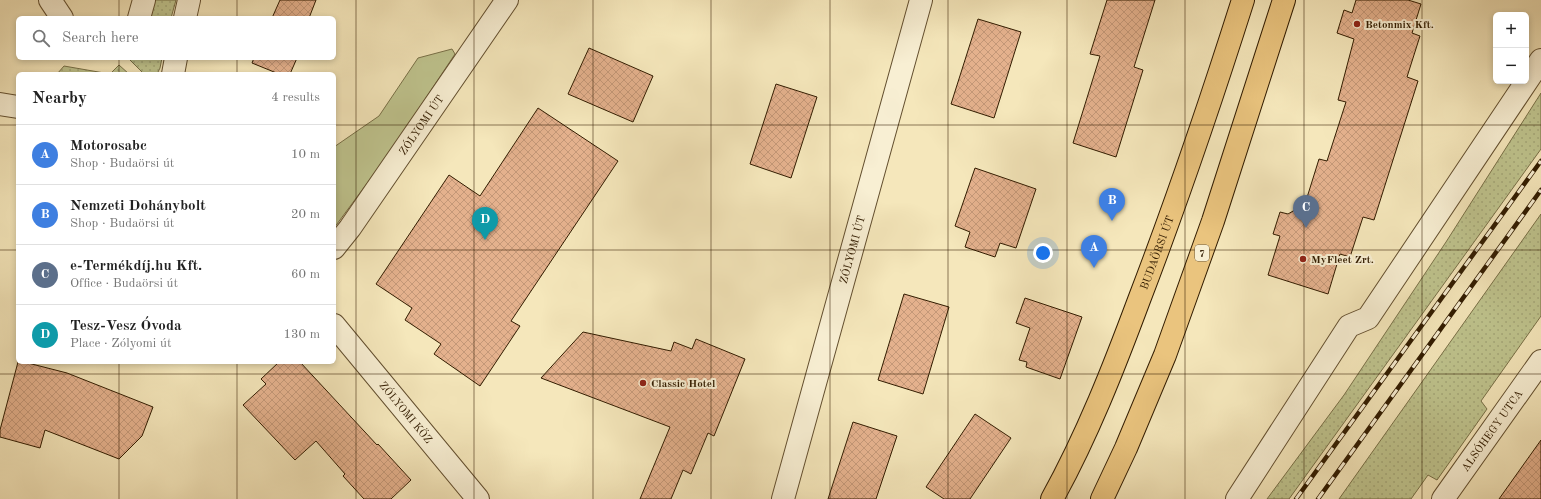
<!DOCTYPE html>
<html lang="en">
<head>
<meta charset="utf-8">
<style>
	:root { --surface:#fff; --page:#f2f2f2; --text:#222; --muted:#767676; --line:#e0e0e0; --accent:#1a73e8 }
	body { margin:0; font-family:"Old Standard TT",serif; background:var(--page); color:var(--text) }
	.controls { position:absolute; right:12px; top:12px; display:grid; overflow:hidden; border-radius:6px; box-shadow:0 2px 6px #0003 }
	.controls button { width:36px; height:36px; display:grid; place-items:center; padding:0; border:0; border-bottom:1px solid var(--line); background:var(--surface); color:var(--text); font:20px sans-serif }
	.you { position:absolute; left:1043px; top:253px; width:14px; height:14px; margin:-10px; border:3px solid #fff; border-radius:50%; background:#1a73e8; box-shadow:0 0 0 6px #1a73e833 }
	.badge { display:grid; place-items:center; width:26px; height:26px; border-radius:50%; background:var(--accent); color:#fff; font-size:13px; font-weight:700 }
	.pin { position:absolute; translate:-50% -33px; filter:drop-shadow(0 1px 2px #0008) }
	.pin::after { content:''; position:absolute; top:21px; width:14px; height:12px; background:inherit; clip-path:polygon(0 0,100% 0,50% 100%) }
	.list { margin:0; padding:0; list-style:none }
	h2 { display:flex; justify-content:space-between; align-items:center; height:52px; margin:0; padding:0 16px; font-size:17px }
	h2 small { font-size:13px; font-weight:400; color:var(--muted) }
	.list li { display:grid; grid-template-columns:26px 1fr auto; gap:12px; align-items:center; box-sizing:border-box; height:60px; padding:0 16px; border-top:1px solid var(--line) }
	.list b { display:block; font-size:15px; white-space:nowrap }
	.list p { margin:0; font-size:13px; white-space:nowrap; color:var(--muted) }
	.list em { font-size:13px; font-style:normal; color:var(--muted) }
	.icon { flex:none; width:22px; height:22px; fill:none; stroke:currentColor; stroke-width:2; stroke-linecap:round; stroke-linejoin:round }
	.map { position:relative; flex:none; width:1541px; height:499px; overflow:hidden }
	.search { position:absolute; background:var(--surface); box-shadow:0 2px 6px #0003; left:16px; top:16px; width:320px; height:44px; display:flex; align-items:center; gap:10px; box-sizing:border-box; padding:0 14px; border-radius:6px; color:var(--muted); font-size:15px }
	.panel { position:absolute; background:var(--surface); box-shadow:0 2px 6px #0003; left:16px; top:72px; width:320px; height:292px; border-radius:6px }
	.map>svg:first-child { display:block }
	.grass { fill:url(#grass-dots); stroke:#787047 }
	.green { fill:#bfc48e; stroke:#787047 }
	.building { fill:url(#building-cross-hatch); stroke:#321c00 }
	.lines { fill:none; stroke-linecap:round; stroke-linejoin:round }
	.minor-casing { stroke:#634f2f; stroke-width:24 }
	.major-casing { stroke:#321c00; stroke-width:24 }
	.minor { stroke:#f8efd3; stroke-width:22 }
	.major { stroke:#eac47e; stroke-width:22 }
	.rail-casing { stroke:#321c00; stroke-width:4.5 }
	.rail { stroke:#f8efd3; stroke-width:3; stroke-dasharray:9; stroke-linecap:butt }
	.grid { fill:none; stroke:#321c00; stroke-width:1; stroke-opacity:0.55 }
	.poi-dot { fill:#8f2418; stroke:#f8efd3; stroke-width:1.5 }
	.labels { text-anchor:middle; stroke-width:4; stroke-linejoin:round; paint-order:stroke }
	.shield { fill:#f8efd3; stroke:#6d5b3f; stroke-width:1 }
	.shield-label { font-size:10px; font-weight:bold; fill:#321c00 }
	.poi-label { font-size:11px; font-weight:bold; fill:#321c00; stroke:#f8efd3; text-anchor:start }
	.street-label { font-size:11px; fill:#321c00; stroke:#f8efd3 }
</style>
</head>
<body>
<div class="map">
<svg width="1541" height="499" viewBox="0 0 1541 499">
	<defs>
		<pattern id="grass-dots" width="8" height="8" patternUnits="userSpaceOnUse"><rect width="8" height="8" fill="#bfc48e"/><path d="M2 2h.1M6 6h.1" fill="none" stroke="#a5a879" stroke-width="1.8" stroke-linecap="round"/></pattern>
		<pattern id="building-cross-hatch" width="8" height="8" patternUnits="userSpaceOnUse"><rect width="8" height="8" fill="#e4b18d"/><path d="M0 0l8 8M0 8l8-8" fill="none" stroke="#c49878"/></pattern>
	</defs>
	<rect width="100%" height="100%" fill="#f5e7bb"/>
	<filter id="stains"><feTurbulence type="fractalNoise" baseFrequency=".005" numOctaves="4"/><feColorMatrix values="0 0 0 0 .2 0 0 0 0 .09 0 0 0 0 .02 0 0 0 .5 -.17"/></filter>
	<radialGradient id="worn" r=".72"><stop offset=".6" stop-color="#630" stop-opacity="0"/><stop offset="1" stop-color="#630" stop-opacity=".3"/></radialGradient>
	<g class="grass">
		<polygon points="153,0 176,0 171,18 150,18"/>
		<polygon points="128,58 162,58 160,68 157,74 144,74"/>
		<polygon points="119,65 129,74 57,74 64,66 110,74"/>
		<polygon points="1541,93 1541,149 1289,499 1267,499 1344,395 1446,242"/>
		<polygon points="1541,214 1541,316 1481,401 1487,409 1437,480 1428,475 1411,499 1339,499"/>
	</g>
	<polygon class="green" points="452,49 455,54 388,155 334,228 334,147 379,116 418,58"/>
	<g class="building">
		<polygon points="280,0 316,0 309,18 272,18"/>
		<polygon points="1107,0 1155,0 1134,67 1143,70 1116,157 1073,143 1100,56 1090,54"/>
		<polygon points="1356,0 1408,0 1421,4 1412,33 1420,36 1407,77 1418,81 1374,220 1363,217 1350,257 1340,254 1328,294 1268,275 1280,236 1273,234 1280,212 1288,214 1305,204 1319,159 1327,161 1346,102 1338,100 1354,39 1337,33 1344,10 1352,13"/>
		<polygon points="978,19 1021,32 994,118 951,104"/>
		<polygon points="589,48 653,76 633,122 568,94"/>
		<polygon points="254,58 297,58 290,74 279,74 252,63"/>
		<polygon points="776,84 817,97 791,178 750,164"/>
		<polygon points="538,108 618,161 511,321 520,326 480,386 434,354 441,344 405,320 412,308 376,284 449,175 480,196"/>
		<polygon points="975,168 1036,189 1016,248 1000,243 995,257 965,247 970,232 955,226"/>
		<polygon points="904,294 949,307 923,394 878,380"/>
		<polygon points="1025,298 1082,317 1060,379 1026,367 1027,362 1019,360 1030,328 1016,323"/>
		<polygon points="583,332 671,351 674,342 692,349 696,339 745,359 714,436 708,433 691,474 683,470 671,499 640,499 670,427 541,378"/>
		<polygon points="18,362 24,362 67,373 153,407 142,436 119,459 45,430 40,448 0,437 0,430"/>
		<polygon points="279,362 300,362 377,445 378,444 411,480 391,499 364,499 343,476 345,474 316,441 295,460 243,405 266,384 261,379"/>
		<polygon points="975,414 1011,438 970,499 944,499 926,487"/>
		<polygon points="853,422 897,436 876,499 828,499"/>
		<polygon points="1541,440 1541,499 1499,499"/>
	</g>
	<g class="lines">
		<g class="minor-casing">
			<g id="minor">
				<polyline points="50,0 62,18"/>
				<polyline points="139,18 144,0"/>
				<polyline points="185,18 189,0"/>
				<polyline points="173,74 176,58"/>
				<polyline points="0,104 18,107"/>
				<path id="s1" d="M334,248L350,228L507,0"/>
				<path id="s2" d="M334,325L478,499"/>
				<path id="s3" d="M783,499L921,0"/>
				<polyline points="1237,499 1349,326 1368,318 1541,60"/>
				<path id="s4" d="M1443,499L1541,361"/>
			</g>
		</g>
		<g class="major-casing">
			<g id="major">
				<path id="s5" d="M1052,499C1087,436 1114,367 1139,300C1177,201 1211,101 1243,0"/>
				<polyline points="1102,499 1126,448 1165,355 1213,221 1284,0"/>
			</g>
		</g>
		<use href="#minor" class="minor"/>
		<use href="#major" class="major"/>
		<g class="rail-casing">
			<g id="rail">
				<polyline points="1296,499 1541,161"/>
				<polyline points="1318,499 1541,190"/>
			</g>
		</g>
		<use href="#rail" class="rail"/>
	</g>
	<path class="grid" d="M119,0V18M237,0V18M356,0V499M474,0V499M593,0V499M711,0V499M830,0V499M948,0V499M1067,0V499M1185,0V499M1304,0V499M1422,0V499M119,58V74M237,58V74M0,125H18M334,125H1541M0,250H18M334,250H1541M119,362V499M237,362V499M0,374H1541"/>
	<g class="poi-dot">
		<circle cx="1357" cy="24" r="4"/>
		<circle cx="1303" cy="259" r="4"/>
		<circle cx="643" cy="383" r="4"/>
	</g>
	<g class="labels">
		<rect class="shield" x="1195" y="245" width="14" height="16" rx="3"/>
		<g class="shield-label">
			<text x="1202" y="257">7</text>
		</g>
		<g class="poi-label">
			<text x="1365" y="28">Betonmix Kft.</text>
			<text x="1311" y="263">MyFleet Zrt.</text>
			<text x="651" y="387">Classic Hotel</text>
		</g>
		<g class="street-label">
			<text dy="4" stroke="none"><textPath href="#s1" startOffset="151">ZÓLYOMI ÚT</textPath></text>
			<text dy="4" stroke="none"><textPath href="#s3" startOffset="259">ZÓLYOMI ÚT</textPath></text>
			<text dy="4" stroke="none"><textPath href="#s5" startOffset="268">BUDAÖRSI ÚT</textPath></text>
			<text dy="4" stroke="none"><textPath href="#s2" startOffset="113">ZÓLYOMI KÖZ</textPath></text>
			<text dy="4" stroke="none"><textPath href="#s4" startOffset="84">ALSÓHEGY UTCA</textPath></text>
		</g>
	</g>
	<rect width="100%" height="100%" filter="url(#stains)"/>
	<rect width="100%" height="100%" fill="url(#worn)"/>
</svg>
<div class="controls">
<button>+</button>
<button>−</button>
</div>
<div class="you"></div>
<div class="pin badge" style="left:1094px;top:268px;background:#3f7fe0">A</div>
<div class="pin badge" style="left:1112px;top:221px;background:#3f7fe0">B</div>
<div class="pin badge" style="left:1306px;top:228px;background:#5c6f8a">C</div>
<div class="pin badge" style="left:485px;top:240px;background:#0f9aa8">D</div>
<div class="search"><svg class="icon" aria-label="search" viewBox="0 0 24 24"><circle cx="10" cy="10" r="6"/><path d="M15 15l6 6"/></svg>Search here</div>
<section class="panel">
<h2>Nearby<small>4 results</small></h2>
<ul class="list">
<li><span class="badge" style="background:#3f7fe0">A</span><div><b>Motorosabc</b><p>Shop · Budaörsi út</p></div><em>10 m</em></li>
<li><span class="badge" style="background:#3f7fe0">B</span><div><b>Nemzeti Dohánybolt</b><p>Shop · Budaörsi út</p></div><em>20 m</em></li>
<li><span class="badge" style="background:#5c6f8a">C</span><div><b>e-Termékdíj.hu Kft.</b><p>Office · Budaörsi út</p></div><em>60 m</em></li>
<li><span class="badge" style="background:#0f9aa8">D</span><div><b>Tesz-Vesz Óvoda</b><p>Place · Zólyomi út</p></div><em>130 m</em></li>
</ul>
</section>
</div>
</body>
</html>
